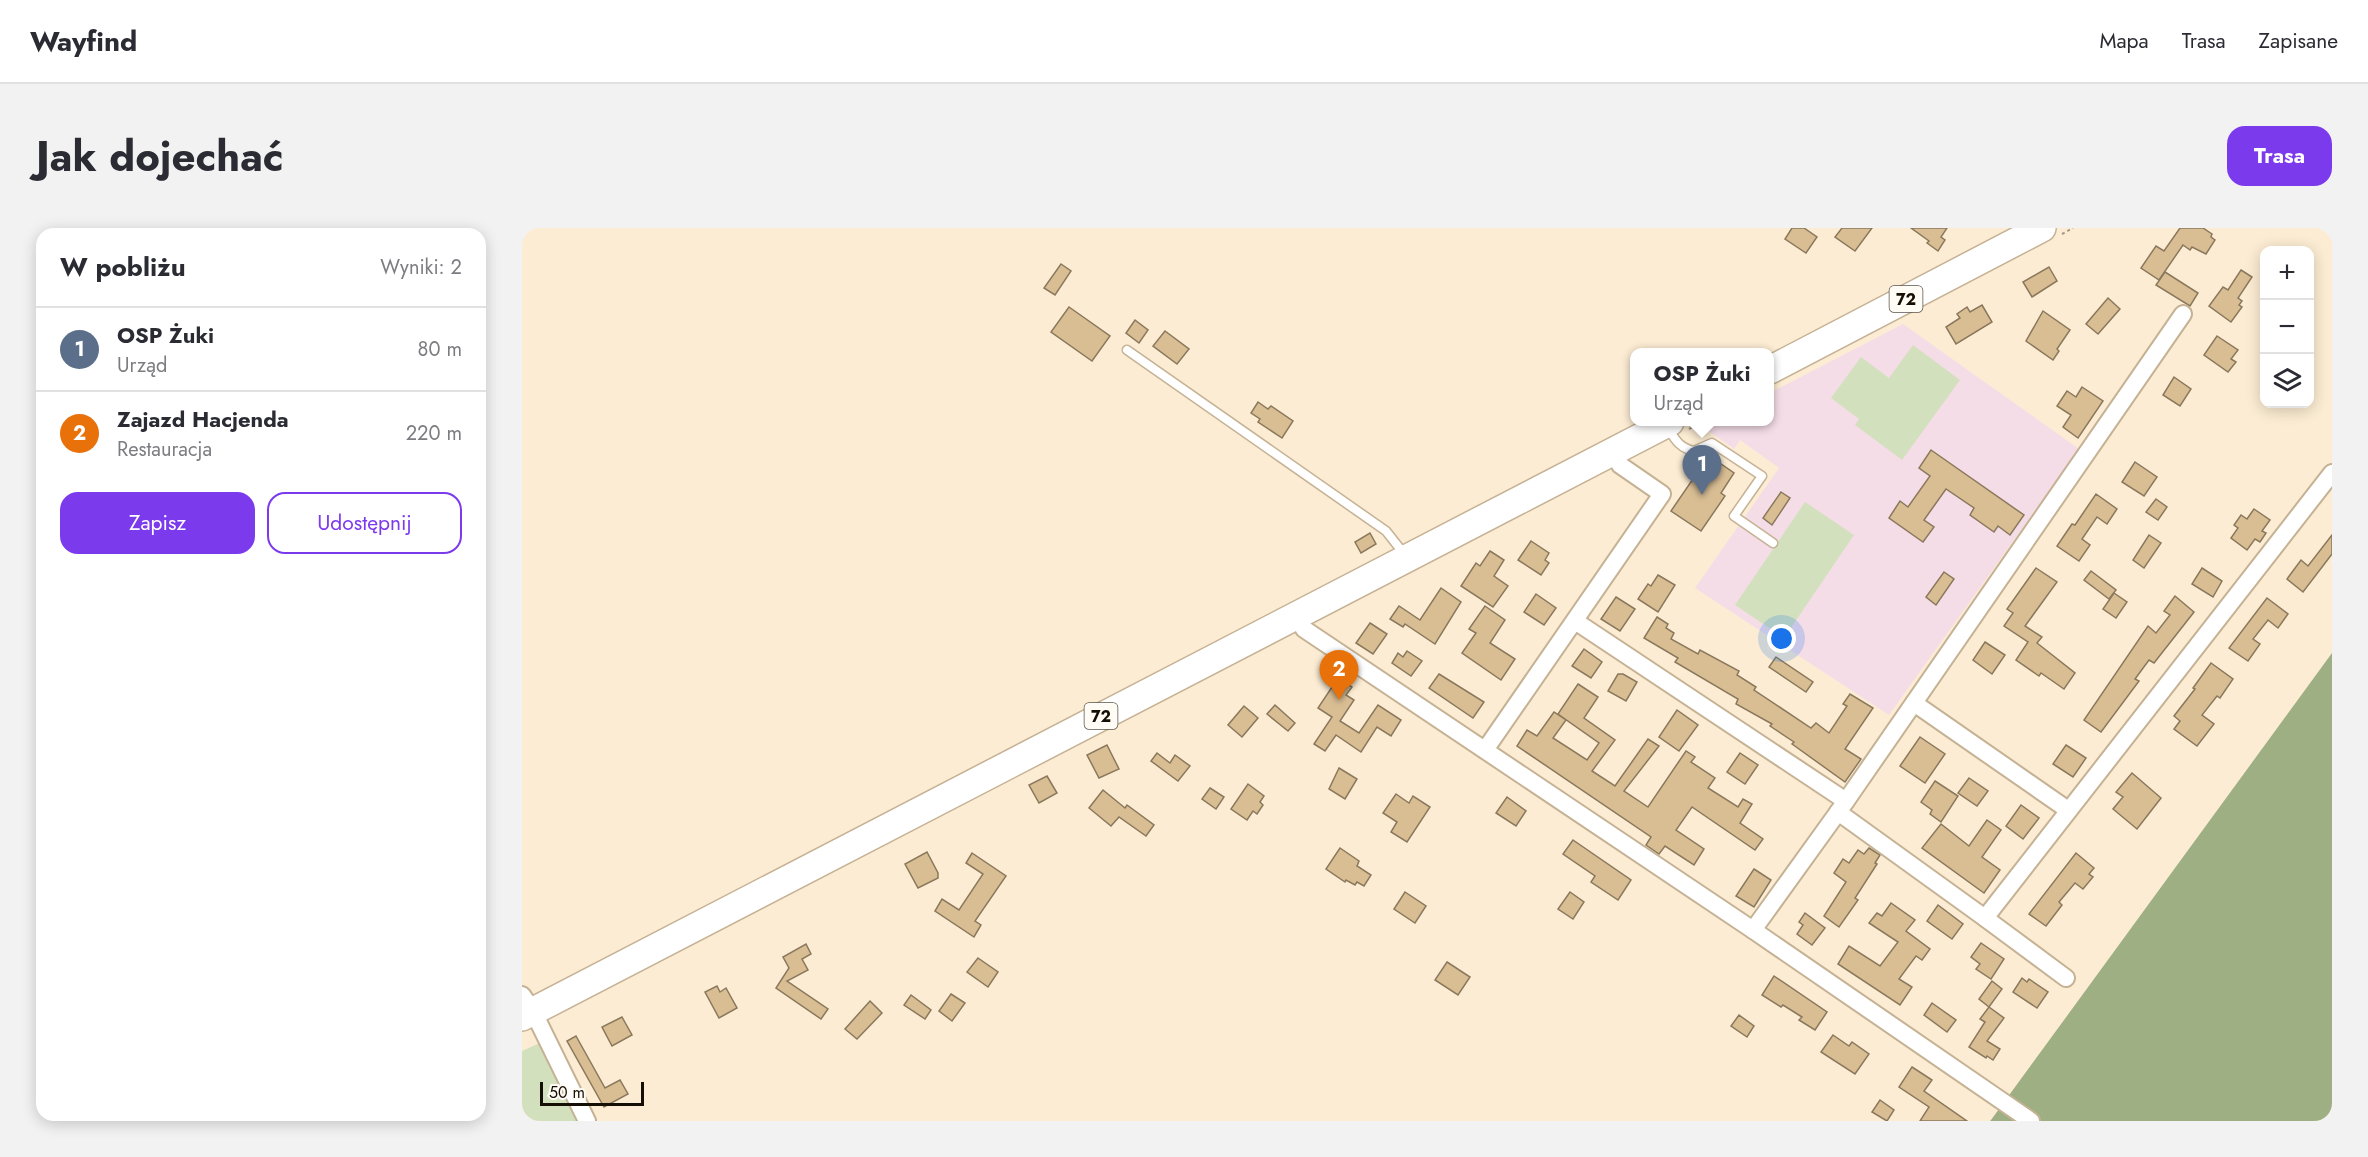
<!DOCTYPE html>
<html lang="pl">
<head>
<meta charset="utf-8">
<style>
	:root { --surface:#fff; --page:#f2f2f3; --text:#2b2b33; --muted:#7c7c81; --line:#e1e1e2; --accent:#7c3aed }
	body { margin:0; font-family:Jost,sans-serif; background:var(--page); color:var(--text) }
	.controls { position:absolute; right:18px; top:18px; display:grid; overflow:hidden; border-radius:12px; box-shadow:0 3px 15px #0003 }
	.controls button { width:54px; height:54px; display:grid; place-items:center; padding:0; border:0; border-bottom:2px solid var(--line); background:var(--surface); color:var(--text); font:30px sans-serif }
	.scale { position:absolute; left:18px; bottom:15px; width:104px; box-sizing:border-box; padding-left:6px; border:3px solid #150e04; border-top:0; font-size:16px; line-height:21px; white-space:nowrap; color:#150e04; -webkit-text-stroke:4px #fffbf5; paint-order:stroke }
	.you { position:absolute; left:1260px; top:411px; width:21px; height:21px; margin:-15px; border:4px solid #fff; border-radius:50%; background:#1a73e8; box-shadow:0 0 0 9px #1a73e833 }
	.badge { display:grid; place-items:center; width:39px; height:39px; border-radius:50%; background:var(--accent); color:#fff; font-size:20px; font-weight:700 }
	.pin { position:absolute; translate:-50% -50px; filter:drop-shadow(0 2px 3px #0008) }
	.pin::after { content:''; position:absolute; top:32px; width:21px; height:18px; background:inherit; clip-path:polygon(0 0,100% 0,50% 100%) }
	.popup { position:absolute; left:1108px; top:120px; width:144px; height:78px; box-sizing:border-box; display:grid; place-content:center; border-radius:12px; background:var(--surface); filter:drop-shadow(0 2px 4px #0005); font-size:20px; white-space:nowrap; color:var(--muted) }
	.popup b { font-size:22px; color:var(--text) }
	.popup::after { content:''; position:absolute; left:50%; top:100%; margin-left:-12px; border:12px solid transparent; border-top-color:var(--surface) }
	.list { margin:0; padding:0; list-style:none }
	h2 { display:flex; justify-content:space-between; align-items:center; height:78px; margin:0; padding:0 24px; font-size:26px }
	h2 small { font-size:20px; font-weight:400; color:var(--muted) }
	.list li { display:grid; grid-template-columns:39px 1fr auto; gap:18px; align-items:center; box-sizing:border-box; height:84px; padding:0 24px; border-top:2px solid var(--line) }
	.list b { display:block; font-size:22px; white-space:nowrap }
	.list p { margin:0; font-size:20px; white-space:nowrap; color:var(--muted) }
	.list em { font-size:20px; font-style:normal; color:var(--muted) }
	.actions { display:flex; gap:12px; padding:18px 24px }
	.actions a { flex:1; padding:14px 0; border:2px solid var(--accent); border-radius:18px; text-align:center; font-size:21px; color:var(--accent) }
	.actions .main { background:var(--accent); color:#fff }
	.icon { flex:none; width:33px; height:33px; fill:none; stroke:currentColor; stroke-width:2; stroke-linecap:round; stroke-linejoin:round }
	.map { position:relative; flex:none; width:1810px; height:893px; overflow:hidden; border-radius:18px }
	header { display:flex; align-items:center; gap:36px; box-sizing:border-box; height:84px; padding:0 30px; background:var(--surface); border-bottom:2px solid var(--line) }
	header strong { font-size:28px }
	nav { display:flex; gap:33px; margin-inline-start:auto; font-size:21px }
	.intro { display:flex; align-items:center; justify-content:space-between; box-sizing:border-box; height:144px; padding:0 36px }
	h1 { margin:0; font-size:42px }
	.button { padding:15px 27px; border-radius:18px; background:var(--accent); color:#fff; font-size:21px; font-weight:700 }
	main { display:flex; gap:36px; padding:0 36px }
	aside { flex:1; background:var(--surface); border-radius:18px; box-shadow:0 3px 15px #0003 }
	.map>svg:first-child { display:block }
	.education { fill:#f5dde8 }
	.green { fill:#d3e0be }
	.forest { fill:#9eaf83 }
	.building { fill:#d9be94; stroke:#8a785c; stroke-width:1.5 }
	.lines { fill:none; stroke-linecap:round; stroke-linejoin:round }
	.service-casing { stroke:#c5b294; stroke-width:11 }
	.minor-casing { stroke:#c5b294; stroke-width:20 }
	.primary-casing { stroke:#c5b294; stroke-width:30 }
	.path { stroke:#a69a86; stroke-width:2; stroke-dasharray:3 3; stroke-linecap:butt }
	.service { stroke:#fff; stroke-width:8 }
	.minor { stroke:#fff; stroke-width:16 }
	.primary { stroke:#fff; stroke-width:27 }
	.labels { text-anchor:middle; stroke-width:5; stroke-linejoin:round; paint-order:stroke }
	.shield { fill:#fffbf5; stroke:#5b554c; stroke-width:1.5 }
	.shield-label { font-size:16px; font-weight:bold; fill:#150e04 }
</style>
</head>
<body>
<header>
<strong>Wayfind</strong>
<nav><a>Mapa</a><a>Trasa</a><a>Zapisane</a></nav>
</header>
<div class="intro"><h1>Jak dojechać</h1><a class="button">Trasa</a></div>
<main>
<aside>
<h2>W pobliżu<small>Wyniki: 2</small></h2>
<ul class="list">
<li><span class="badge" style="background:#5c6f8a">1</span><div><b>OSP Żuki</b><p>Urząd</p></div><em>80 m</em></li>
<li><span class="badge" style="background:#e8710a">2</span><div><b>Zajazd Hacjenda</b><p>Restauracja</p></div><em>220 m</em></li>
</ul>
<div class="actions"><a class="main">Zapisz</a><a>Udostępnij</a></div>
</aside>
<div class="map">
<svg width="1810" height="893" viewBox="0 0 1810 893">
	<rect width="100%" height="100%" fill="#fcecd3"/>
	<polygon class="education" points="1381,96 1557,221 1367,487 1173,360 1257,240 1218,212 1212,221 1181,199 1193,194 1248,194 1248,165"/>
	<g class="green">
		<polygon points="1391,117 1438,152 1380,232 1333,197 1337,191 1309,170 1339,129 1367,150"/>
		<polygon points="1283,274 1332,307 1262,410 1213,377"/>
		<polygon points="20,814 57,893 0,893 0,823"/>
	</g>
	<polygon class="forest" points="1810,425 1810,893 1468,893 1469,892"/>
	<g class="building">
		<polygon points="1270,0 1282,0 1295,9 1284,25 1263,11"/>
		<polygon points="1320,0 1350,0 1333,23 1313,9"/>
		<polygon points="1389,0 1425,0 1419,9 1423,12 1416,23 1405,15 1407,13"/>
		<polygon points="1658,0 1681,0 1690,6 1689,9 1693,12 1684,26 1670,19 1668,22 1661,17 1637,52 1619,40 1634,18 1642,23"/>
		<polygon points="539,36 549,43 533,67 522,60"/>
		<polygon points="1527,39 1535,53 1510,69 1501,54"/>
		<polygon points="1719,42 1730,49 1716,70 1720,73 1717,77 1720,79 1709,94 1687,78 1701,59 1706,62"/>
		<polygon points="1643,44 1676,65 1668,78 1634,57"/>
		<polygon points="1586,70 1598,81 1576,106 1564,96"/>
		<polygon points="1460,77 1470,94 1434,116 1424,99 1438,90 1435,86 1445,79 1448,84"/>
		<polygon points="547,79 588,108 570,133 529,104"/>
		<polygon points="1521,83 1548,102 1535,121 1537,123 1531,132 1504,113"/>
		<polygon points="613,92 626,102 617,115 604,105"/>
		<polygon points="643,103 667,121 655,136 631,118"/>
		<polygon points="1695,108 1716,122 1709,131 1714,134 1706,144 1682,127"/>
		<polygon points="1652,149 1669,161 1658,178 1641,167"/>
		<polygon points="1560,159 1581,173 1556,210 1541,199 1549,187 1535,178 1545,163 1554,169"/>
		<polygon points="736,174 746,181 749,178 771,193 760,210 736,194 738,191 729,185"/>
		<polygon points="1409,222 1502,287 1488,307 1476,298 1472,304 1448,287 1452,280 1424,261 1402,292 1412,299 1401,314 1367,290 1378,273 1386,279 1408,248 1397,240"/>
		<polygon points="1192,231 1212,245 1199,265 1203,268 1179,303 1149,283 1173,248 1178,251"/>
		<polygon points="1613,234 1635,249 1622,268 1600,254"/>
		<polygon points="1259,264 1268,270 1250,297 1241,290"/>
		<polygon points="1574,266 1595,281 1585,296 1575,289 1560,311 1568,317 1557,333 1535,318 1550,296 1553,297"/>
		<polygon points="1634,271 1645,279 1636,292 1624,284"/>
		<polygon points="1732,281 1748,292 1740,303 1744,305 1738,314 1733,311 1725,322 1709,310 1716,300 1712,297 1719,287 1725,291"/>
		<polygon points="848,305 854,316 839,325 833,314"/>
		<polygon points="1627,307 1639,315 1622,340 1611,332"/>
		<polygon points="1810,307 1810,326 1781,364 1765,351 1779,332 1786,338"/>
		<polygon points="1009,313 1027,325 1023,332 1027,335 1019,347 996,332"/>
		<polygon points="968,323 982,332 972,348 986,358 971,379 939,358 954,335 958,338"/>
		<polygon points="1514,340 1535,354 1503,398 1520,409 1515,415 1553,445 1542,461 1519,445 1517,448 1494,432 1506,414 1482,398 1491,385 1485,381"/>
		<polygon points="1680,340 1700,353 1691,369 1670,356"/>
		<polygon points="1569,343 1594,362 1587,371 1562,352"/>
		<polygon points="1422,344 1432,351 1414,377 1404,369"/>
		<polygon points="1136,347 1153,357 1136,384 1116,371 1126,356 1129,358"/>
		<polygon points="919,360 939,374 913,416 883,396 881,399 868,391 877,378 898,392"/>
		<polygon points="1592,365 1605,374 1594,390 1581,381"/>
		<polygon points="1014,366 1034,380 1022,397 1002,384"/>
		<polygon points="1653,368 1672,384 1632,435 1627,432 1613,451 1617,453 1579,504 1562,492 1626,398 1634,405 1648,387 1642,383"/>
		<polygon points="1094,369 1113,381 1098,403 1079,391"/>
		<polygon points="1745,370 1766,386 1756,400 1746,392 1731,411 1738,416 1726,433 1707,420"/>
		<polygon points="963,378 983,392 968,415 993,431 979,452 940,425 954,405 947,401"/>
		<polygon points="1135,389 1146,396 1144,400 1152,405 1149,411 1176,426 1178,422 1217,443 1215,447 1234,459 1232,462 1289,500 1294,495 1307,505 1325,478 1321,476 1328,466 1351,480 1323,521 1339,531 1323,554 1270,516 1272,514 1248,498 1250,496 1214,476 1216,471 1153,434 1156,430 1122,410"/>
		<polygon points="848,395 865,406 851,426 834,415"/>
		<polygon points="1463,414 1483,427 1470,446 1451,432"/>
		<polygon points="1062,421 1080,434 1069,450 1050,438"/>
		<polygon points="885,423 900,433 889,448 870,435 876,425 881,429"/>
		<polygon points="1254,429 1291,454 1284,464 1247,439"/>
		<polygon points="1689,435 1711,451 1698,470 1695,468 1680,487 1692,496 1675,518 1652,501 1658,493 1652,488 1673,461 1671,460"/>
		<polygon points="917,446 962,474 951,490 907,460"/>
		<polygon points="1096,446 1101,446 1115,454 1104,473 1086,463"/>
		<polygon points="816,450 830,459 824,467 832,472 818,493 837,505 856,477 879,492 869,508 855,499 839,524 814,507 803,523 792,516 810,489 796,480"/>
		<polygon points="1056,456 1076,469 1062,490 1093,512 1070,543 1093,558 1126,511 1137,518 1102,563 1126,579 1164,523 1173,529 1169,534 1193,550 1186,560 1216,579 1221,571 1230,576 1218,595 1241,611 1233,622 1170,579 1154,602 1182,621 1172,637 1143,618 1137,626 1124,617 1129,609 995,518 1005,502 1015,508 1032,484 1044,492 1031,510 1065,532 1077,515 1036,486"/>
		<polygon points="753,477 773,495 766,503 745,486"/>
		<polygon points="722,478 736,490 720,509 706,497"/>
		<polygon points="1155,482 1176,497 1157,523 1137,509"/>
		<polygon points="1398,509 1423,526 1403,555 1378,538"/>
		<polygon points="585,517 597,541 577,550 565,527"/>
		<polygon points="1544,517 1564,530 1551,549 1531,536"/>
		<polygon points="635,525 648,535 653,527 668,538 656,553 629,533"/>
		<polygon points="1218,525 1236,537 1223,556 1205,544"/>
		<polygon points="817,540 835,551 823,571 807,561"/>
		<polygon points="1610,545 1639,570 1615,601 1591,581 1601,569 1594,564"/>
		<polygon points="525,548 535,565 517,575 507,557"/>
		<polygon points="1447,550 1466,563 1455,578 1436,565"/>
		<polygon points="1413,553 1436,568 1419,594 1408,586 1410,582 1399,574"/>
		<polygon points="726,556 742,568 738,574 741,577 735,586 731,583 725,592 709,581"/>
		<polygon points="688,560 702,569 694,581 680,571"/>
		<polygon points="581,562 603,580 605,577 632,597 624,608 597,589 589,598 567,580"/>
		<polygon points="874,566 887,575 891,568 908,579 885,614 869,604 875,594 861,585"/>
		<polygon points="985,569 1004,583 994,598 974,585"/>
		<polygon points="1499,577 1517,590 1501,611 1484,598"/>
		<polygon points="1465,592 1479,602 1460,629 1478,642 1462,665 1400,620 1419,596 1447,618"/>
		<polygon points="1051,612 1109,652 1096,672 1069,654 1073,648 1041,626"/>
		<polygon points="818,620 837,633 835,638 849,647 842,658 835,654 833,657 824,652 823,654 804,641"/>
		<polygon points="1347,620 1358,627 1353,635 1355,636 1333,670 1336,672 1317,699 1302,688 1324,654 1312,645 1321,631 1327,635 1336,622 1342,626"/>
		<polygon points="405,624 416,645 416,650 396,660 383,636"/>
		<polygon points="450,625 484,648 453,693 459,697 452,709 413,683 420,671 437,682 461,646 444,635"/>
		<polygon points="1554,625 1572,640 1567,646 1571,649 1561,661 1553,655 1537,674 1540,677 1524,698 1507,686"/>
		<polygon points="1232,641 1249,652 1232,679 1214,668"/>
		<polygon points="883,664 904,678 893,695 872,681"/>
		<polygon points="1048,664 1062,674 1051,691 1036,681"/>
		<polygon points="1369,675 1393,692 1384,703 1408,721 1400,732 1394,728 1377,751 1390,759 1378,777 1316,736 1327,718 1358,738 1376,714 1347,695 1355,685 1360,688"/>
		<polygon points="1416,677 1441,696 1430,711 1405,693"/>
		<polygon points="1283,685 1303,700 1290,717 1275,706 1281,697 1277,694"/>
		<polygon points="1459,715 1482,731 1469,751 1454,741 1458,736 1449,729"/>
		<polygon points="284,716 289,726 280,731 286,742 265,753 306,781 299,791 254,760 267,740 261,729"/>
		<polygon points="456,730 476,744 466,759 445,744"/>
		<polygon points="925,734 948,749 936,767 913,752"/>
		<polygon points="1252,748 1305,784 1293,802 1277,792 1280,789 1261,777 1259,779 1240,767"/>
		<polygon points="1500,750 1505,754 1507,751 1526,764 1515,780 1491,764"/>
		<polygon points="1470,753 1480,761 1467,779 1457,771"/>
		<polygon points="195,758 198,764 204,760 215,780 197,790 183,764"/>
		<polygon points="429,766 443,775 430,793 417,783"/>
		<polygon points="389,767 409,782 403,791 382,777"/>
		<polygon points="348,773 360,785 335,811 323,801"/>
		<polygon points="1410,775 1434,792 1425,804 1402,787"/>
		<polygon points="1467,779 1482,790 1465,813 1478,821 1471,832 1465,828 1464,830 1447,819 1463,794 1458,791"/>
		<polygon points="1217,787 1232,798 1225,809 1209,798"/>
		<polygon points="100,789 110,807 90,818 80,799"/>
		<polygon points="1311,807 1327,818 1330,814 1347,826 1333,846 1299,824"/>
		<polygon points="54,808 83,860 98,852 106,866 82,879 45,813"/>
		<polygon points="1390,839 1410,852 1402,863 1445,893 1398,893 1407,879 1377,859"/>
		<polygon points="1358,872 1372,882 1365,893 1350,884"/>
	</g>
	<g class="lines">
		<g class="service-casing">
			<g id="service">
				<polyline points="605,122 864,303 883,327"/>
				<path d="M1145,199C1153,211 1157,220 1172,223L1190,215L1240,248L1212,288L1251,315"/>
			</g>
		</g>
		<g class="minor-casing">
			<g id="minor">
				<polyline points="774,387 782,401 1231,702 1509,893"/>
				<polyline points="1053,393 1324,573"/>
				<polyline points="1392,475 1546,582"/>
				<polyline points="963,522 1140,266 1098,237 1091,223"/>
				<polyline points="1316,584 1463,690 1810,245"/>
				<polyline points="1463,690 1544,750"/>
				<polyline points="1231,702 1324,573 1661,86"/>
				<polyline points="0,767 11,783 65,893"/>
			</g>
		</g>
		<g class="primary-casing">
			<g id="primary">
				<polyline points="1248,142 1520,0"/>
				<polyline points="0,789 1148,194"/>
			</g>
		</g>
		<g class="path">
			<polyline points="1540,6 1551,0"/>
			<polyline points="1167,201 1181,194"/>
		</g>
		<use href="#service" class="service"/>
		<use href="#minor" class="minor"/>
		<use href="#primary" class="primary"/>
	</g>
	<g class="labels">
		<g class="shield">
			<rect x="1367.5" y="58" width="33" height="26" rx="4.5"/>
			<rect x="562.5" y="475" width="33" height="26" rx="4.5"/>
		</g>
		<g class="shield-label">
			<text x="1384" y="77">72</text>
			<text x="579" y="494">72</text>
		</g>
	</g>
</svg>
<div class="controls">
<button>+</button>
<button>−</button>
<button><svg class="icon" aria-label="layers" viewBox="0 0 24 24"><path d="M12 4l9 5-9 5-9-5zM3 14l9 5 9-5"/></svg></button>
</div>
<div class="scale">50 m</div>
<div class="you"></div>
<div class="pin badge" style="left:1180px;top:267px;background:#5c6f8a">1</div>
<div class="popup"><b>OSP Żuki</b>Urząd</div>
<div class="pin badge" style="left:817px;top:472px;background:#e8710a">2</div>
</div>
</main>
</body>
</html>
